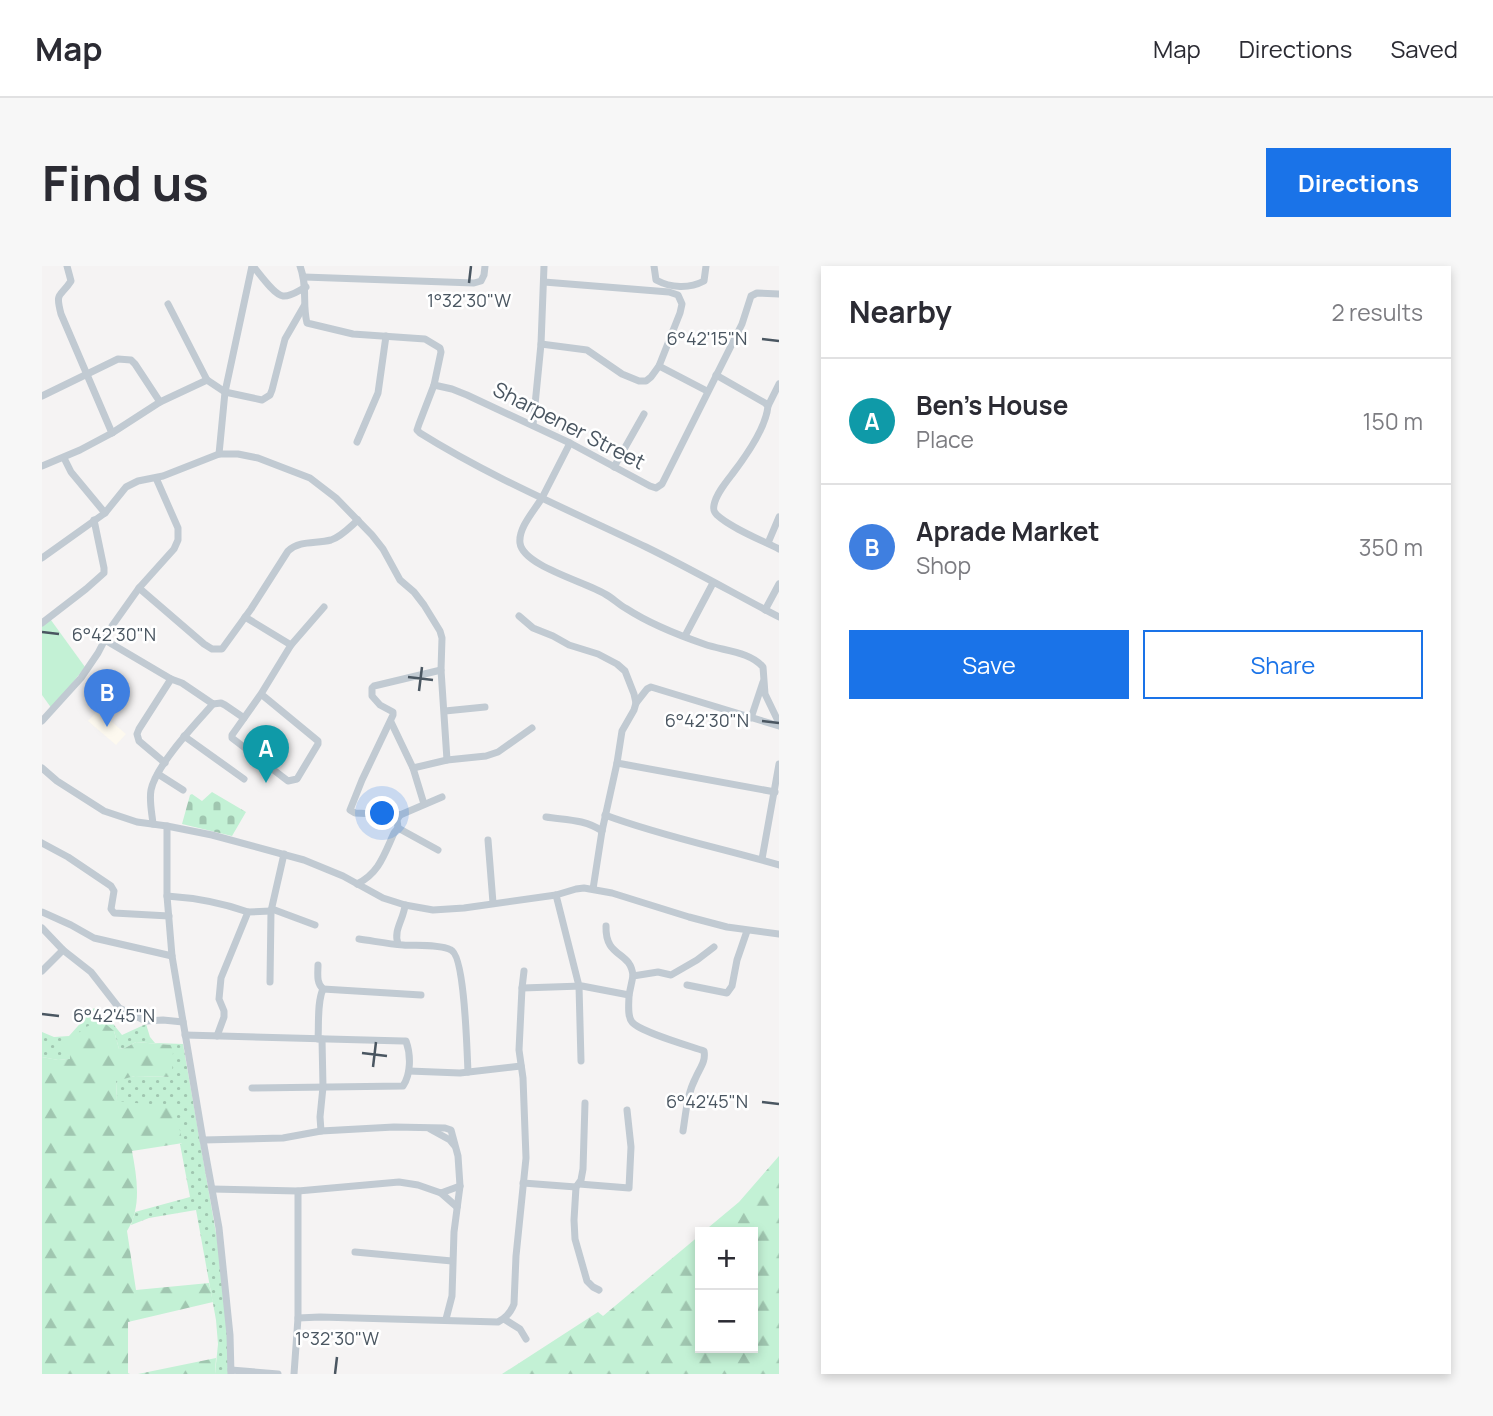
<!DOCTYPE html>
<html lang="en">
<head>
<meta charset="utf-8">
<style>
	:root { --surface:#fff; --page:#f7f7f7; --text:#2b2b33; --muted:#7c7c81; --line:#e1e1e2; --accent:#1a73e8 }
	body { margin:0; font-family:Manrope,sans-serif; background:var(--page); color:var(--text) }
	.controls { position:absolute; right:21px; bottom:21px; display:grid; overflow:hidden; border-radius:0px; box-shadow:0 4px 10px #0003 }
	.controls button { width:63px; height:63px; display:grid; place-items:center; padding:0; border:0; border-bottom:2px solid var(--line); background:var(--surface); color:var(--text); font:35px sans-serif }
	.you { position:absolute; left:341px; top:548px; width:24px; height:24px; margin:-18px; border:5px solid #fff; border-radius:50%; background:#1a73e8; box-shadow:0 0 0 10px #1a73e833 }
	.badge { display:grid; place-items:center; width:46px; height:46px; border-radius:50%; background:var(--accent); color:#fff; font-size:23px; font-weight:700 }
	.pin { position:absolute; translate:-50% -58px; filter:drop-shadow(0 2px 4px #0008) }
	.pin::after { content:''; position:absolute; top:37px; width:24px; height:21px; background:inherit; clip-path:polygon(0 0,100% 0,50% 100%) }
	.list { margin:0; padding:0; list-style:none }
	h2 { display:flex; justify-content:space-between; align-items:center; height:91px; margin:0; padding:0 28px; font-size:30px }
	h2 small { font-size:23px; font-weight:400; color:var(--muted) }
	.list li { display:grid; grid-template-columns:46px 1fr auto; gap:21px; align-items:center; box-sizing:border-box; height:126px; padding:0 28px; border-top:2px solid var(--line) }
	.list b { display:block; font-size:26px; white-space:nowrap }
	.list p { margin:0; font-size:23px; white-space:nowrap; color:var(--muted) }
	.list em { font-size:23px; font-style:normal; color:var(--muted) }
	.actions { display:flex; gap:14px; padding:21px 28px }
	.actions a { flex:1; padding:16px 0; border:2px solid var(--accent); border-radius:0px; text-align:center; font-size:24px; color:var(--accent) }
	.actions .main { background:var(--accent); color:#fff }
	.map { position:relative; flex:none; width:737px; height:1108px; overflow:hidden; border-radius:0px }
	header { display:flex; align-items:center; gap:42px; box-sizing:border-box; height:98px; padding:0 35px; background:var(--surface); border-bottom:2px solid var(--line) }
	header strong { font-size:33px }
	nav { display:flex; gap:38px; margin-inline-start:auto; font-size:24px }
	.intro { display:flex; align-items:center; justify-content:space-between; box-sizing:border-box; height:168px; padding:0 42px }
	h1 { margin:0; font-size:49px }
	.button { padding:18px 32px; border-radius:0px; background:var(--accent); color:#fff; font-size:24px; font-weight:700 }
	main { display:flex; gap:42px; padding:0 42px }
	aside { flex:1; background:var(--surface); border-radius:0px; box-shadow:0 4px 10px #0003 }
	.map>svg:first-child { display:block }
	.commercial { fill:#fdf9ef }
	.grass { fill:url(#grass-dots) }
	.forest { fill:url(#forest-firs) }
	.cemetery { fill:url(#cemetery-stones) }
	.garden { fill:#c3f1d5 }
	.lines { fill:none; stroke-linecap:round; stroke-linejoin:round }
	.minor { stroke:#c1cad2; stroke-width:7 }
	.ticks { fill:none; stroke:#4a5661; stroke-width:2.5 }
	.labels { text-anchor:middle; stroke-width:5; stroke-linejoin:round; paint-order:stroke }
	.street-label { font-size:21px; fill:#4a5661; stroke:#fff }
	.ticks-label { font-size:18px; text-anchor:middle; fill:#4a5661; stroke:#fff; stroke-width:5; stroke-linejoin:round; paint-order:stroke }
</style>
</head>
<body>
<header>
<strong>Map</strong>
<nav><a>Map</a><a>Directions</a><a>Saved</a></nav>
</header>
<div class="intro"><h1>Find us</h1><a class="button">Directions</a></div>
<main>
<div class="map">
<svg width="737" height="1108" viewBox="0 0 737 1108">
	<defs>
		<pattern id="grass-dots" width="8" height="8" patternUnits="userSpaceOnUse" patternTransform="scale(1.75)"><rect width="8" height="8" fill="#c3f1d5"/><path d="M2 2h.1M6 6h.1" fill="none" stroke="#a0c6b0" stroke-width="1.8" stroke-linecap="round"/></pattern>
		<pattern id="forest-firs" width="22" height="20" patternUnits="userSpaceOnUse" patternTransform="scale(1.75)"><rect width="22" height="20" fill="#c3f1d5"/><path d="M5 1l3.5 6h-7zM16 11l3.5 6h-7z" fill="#a0c6b0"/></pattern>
		<pattern id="cemetery-stones" width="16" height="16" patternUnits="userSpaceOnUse" patternTransform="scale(1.75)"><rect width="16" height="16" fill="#c3f1d5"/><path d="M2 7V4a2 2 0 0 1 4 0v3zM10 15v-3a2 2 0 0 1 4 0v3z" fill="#a0c6b0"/></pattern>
	</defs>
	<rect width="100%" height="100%" fill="#f5f3f3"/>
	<polygon class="commercial" points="56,444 84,468 74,479 46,455"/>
	<polygon class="grass" points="52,742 64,756 68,754 80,769 104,758 108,771 113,777 141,778 175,973 186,1060 186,1108 173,1108 176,1078 174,1054 154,944 107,952 89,959 93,946 148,931 138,878 140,877 75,835 74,814 93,810 130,811 129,779 94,776 83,782 77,783 72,765 28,774 16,782 28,790 29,793 16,794 0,791 0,766 12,771 27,770"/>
	<g class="forest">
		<path d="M59,754L72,765L77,783L83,782L94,776L129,779L131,785L130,811L93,810L74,815L75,835L132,841L141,877L90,885C95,912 100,941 85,965L94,1024L167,1017L171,1036L86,1056V1107L88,1108H0V791L16,794L28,793V790L21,787L15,782L46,760Z"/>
		<polygon points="737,890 737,1108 460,1108 556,1046 561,1050 658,969 658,1082 711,1082 711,966 661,966 697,936"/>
		<polygon points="174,1092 173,1108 96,1108"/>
	</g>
	<polygon class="cemetery" points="170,526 204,546 190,570 140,558 148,529 150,528 160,535"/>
	<polygon class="garden" points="6,350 43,401 10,443 0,429 0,354"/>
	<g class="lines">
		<g class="minor">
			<path d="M25,0L29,15C18,32 13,25 19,48L70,167"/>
			<path d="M211,0C217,7 232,29 241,30C249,31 257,24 264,21"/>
			<path d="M258,0C266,21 260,37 265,57L311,68L383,73L398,82L399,86L392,119L377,158L375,164L378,167C450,212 527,244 604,281C649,303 693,328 737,351"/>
			<path d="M612,0L614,14C629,22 647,23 662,15L664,0"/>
			<polyline points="262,11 432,17 439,15 442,9 443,0"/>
			<polyline points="126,38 165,114 183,126 220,134 228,129 230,124 243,73 262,40"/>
			<polyline points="499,78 545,84 580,108 597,115 604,115 609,111 617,100 638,47 640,38 636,29 627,26 502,16"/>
			<polyline points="617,100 665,125"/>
			<path d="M674,109L723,137L726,140C724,162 704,190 691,207C684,216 674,228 672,239C671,244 672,246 675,249C689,262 719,274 737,283"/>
			<polyline points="392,119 410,123 425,129 528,177 608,220 614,222 620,218 700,58 709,30 715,27 737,28"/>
			<polyline points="0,130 76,93 89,94 93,98 118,136"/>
			<polyline points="726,140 737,118"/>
			<polyline points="491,159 499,78 502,0"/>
			<polyline points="315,176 336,127 344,70"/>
			<path d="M528,177C519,195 510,212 501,230C494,243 476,261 478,277C481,300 544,316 563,328C571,332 577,339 585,343C605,356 639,370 662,378C681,385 707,385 721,401L723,428L737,457"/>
			<polyline points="177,188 183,126 210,0"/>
			<polyline points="22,192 29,206 63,247"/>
			<polyline points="0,200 38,184 70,167 118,136 165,114"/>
			<polyline points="572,201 602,148"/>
			<polyline points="726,277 737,251"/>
			<polyline points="0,292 63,247 84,221 96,215 121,210 177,188 196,188 216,192 268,212 294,232 330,269 341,283 358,314 372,326 382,339 398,365 400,372 399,404 405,494"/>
			<path d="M97,322L162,378L170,383H180L209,343L246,285C258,274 274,278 289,274C299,271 308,261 316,254"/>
			<polyline points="723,344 737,318"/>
			<polyline points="477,350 491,362 511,370 527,379 556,388 575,398 583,405 592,428 594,437 592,444 580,465 575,497 560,565 551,623"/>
			<polyline points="203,351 249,379"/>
			<polyline points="0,357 44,323 62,307 62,302 52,254"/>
			<polyline points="643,370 671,317"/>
			<polyline points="63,374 129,413 140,417 171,438 179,437 183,439 202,452"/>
			<polyline points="399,404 332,420 330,422 330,430 338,439 351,446 351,449 320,514 308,544 313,547 358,549 400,531"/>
			<polyline points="219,428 276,475 276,478 255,513 246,515 190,472 190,469 219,428 249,379 282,341"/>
			<polyline points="594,437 605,423 609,421 737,460"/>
			<polyline points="403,445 443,441"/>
			<polyline points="709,452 721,416"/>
			<polyline points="0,455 39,412 56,387 70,360 97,322 132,283 136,274 136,262 114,212"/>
			<polyline points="349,456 371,502 382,538"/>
			<polyline points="142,470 202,513"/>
			<polyline points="123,497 97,475 95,468 97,463 129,413"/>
			<polyline points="575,497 733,526"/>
			<polyline points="0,502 15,515 62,545 95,556 125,560 170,569 262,594 301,610 341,632 363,639 391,644 422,642 514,629 534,623 542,622 570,627 647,651 685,661 737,668"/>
			<polyline points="371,502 405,494 444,490 456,486 490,462"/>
			<polyline points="116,508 141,524"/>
			<path d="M563,549C619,570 679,582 737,599"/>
			<path d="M504,551C523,554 543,553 560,565"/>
			<path d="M111,558C110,547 107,535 109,524C114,499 154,457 171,438"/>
			<polyline points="125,560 125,630 130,690 161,874 177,962 188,1069 189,1108"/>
			<polyline points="356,562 396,584"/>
			<polyline points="446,574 451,637"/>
			<polyline points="0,577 26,591 69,620 72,625 69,643 72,647 127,650"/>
			<polyline points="720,593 737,498"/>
			<path d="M315,618C337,607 342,589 352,567L356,562L355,554L358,549"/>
			<polyline points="514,629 537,720 539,795"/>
			<path d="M125,630C155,632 178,636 206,646"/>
			<polyline points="230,643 273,659"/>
			<polyline points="0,646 29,659 52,672 130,690"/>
			<path d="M564,660C563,693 589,684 591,710"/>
			<polyline points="0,662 21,684 49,706 77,742 104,755 121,754 141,756"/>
			<path d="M317,673C332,675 346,678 361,679C374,680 398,678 409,684C423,690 425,788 426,806"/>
			<path d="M356,678C351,664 362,653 363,639"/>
			<path d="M276,699C276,707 274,717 281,723C275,736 277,758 276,773"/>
			<polyline points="0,705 21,684"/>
			<polyline points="228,716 229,645 242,588"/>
			<polyline points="645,719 685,727 690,720 695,694 705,665"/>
			<path d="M480,722L540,720L587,729C587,737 585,750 590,756C598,766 648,780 662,785C664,795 658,802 654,811C645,828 644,846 641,865"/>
			<polyline points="281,723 379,729"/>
			<polyline points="587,729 591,710 616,706 629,709 655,694 672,681"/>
			<path d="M143,769L361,775H364C369,789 369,808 361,820L210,822"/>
			<polyline points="175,770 182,751 182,745 177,733 179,712 206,646 229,645"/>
			<polyline points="367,805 418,807 479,800"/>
			<polyline points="543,837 541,903 539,914 534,921 532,954 533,973 545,1015 551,1021 557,1024"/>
			<polyline points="388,863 408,874 412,879"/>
			<polyline points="279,865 278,851 281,821 280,773"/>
			<polyline points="161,874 241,872 279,865 352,861 403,862 409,864 416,890 418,920 412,966 410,1030 404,1053"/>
			<polyline points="481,917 534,921"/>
			<polyline points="537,918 587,922 589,881 585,844"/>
			<polyline points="170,923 256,925 357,916 376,919 399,927 418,920"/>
			<polyline points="399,927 415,941"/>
			<polyline points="313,986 410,995"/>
			<path d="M256,1052L278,1051L456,1056C464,1052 469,1046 472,1038L474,990L484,892L481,812L477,784L480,722L482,705"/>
			<polyline points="462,1053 478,1063 484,1073"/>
			<polyline points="189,1104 236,1108"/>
			<polyline points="252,1108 256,1052 256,925"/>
		</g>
	</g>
	<path class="ticks" d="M427,17L429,0M720,73L737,75M0,366L17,368M366,411L391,414M377,425L380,401M720,455L737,457M0,748L17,750M320,787L345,790M331,801L334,776M720,836L737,838M293,1108L295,1091"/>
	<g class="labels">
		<g class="street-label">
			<text transform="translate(527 160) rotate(27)" y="7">Sharpener Street</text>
		</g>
	</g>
	<g class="ticks-label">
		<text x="427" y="41">1°32'30"W</text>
		<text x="665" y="79">6°42'15"N</text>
		<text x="72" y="375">6°42'30"N</text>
		<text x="665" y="461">6°42'30"N</text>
		<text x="72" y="756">6°42'45"N</text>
		<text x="665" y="842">6°42'45"N</text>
		<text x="295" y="1079">1°32'30"W</text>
	</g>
</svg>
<div class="controls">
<button>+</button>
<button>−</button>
</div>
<div class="you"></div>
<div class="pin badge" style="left:224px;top:517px;background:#0f9aa8">A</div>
<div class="pin badge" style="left:65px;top:461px;background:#3f7fe0">B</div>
</div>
<aside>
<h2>Nearby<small>2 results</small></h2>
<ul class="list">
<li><span class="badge" style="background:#0f9aa8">A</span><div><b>Ben's House</b><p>Place</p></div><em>150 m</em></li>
<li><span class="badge" style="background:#3f7fe0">B</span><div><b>Aprade Market</b><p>Shop</p></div><em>350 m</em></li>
</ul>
<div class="actions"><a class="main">Save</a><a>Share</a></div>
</aside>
</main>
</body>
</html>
